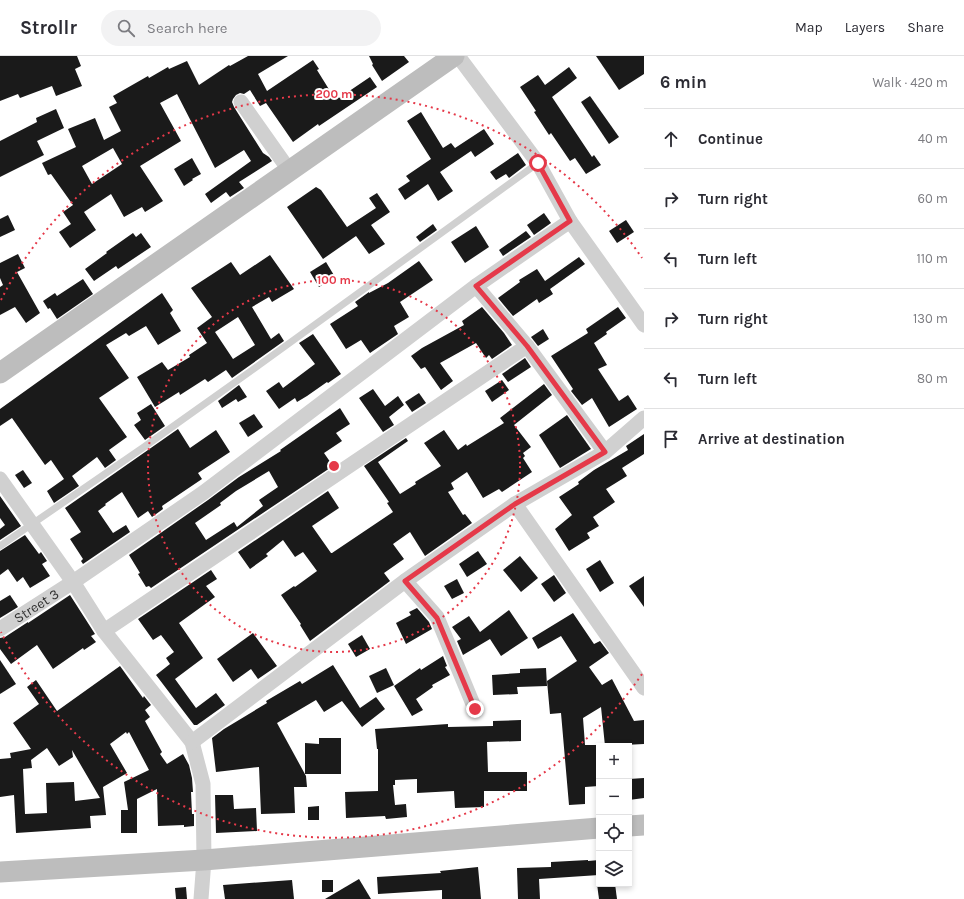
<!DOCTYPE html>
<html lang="en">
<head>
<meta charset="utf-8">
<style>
	:root { --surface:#fff; --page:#f2f2f3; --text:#2b2b33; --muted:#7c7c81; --line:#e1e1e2 }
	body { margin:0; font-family:Karla,sans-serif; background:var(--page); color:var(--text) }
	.controls { position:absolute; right:12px; bottom:12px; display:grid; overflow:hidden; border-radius:0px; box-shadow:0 2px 6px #0003 }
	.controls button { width:36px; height:36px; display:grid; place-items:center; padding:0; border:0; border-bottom:1px solid var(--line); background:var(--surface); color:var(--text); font:20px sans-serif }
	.stop { position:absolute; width:12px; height:12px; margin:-9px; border:3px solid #e53949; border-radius:50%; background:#fff }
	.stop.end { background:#e53949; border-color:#fff; box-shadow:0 1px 4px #0008 }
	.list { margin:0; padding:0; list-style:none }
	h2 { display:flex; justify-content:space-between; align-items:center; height:52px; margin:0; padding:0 16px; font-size:17px }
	h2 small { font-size:13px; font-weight:400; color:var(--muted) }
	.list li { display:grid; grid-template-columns:26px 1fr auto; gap:12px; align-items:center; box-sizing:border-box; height:60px; padding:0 16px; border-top:1px solid var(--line) }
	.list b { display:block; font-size:15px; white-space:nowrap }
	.list em { font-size:13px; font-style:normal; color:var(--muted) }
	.icon { flex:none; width:22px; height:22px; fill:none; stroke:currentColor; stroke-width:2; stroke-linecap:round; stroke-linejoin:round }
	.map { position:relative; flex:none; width:644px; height:843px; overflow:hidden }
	header { display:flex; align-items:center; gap:24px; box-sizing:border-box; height:56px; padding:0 20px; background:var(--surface); border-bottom:1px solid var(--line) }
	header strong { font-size:19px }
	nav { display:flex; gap:22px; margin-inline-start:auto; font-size:14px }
	.search { width:280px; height:36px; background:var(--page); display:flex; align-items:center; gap:10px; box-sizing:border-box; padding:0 14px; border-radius:22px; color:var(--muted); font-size:15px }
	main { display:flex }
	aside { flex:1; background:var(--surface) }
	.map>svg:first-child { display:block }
	.building { fill:#1a1a1a; fill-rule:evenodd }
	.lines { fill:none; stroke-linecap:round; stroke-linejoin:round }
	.lane { stroke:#d0d0d0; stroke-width:7 }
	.street { stroke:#d0d0d0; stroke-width:15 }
	.secondary { stroke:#bdbdbd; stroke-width:21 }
	.route { stroke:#e53949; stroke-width:5 }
	.ring { fill:none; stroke:#e53949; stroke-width:2; stroke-dasharray:2 4 }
	.labels { text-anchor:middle; stroke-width:4; stroke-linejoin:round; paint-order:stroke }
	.street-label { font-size:14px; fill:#333; stroke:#fff }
	.centre { fill:#e53949; stroke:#fff; stroke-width:2 }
	.ring-label { font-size:12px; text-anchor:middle; font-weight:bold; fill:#e53949; stroke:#fff; stroke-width:4; stroke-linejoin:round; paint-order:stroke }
</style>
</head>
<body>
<header>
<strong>Strollr</strong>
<div class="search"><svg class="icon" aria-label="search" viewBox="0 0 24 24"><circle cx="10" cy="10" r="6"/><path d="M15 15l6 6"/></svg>Search here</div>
<nav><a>Map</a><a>Layers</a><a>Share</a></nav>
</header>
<main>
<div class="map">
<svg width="644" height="843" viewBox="0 0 644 843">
	<rect width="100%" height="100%" fill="#fff"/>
	<g class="building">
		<polygon points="0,0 77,0 81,10 75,13 82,30 56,40 52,30 20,42 18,38 0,45"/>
		<path d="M248,0H288L258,18L267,35L313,4L319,13L317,14L335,43L338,41L339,42L370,21L377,31L319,70L318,68L293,86L266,47L260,50L250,34L244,38L240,37L236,39L233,43L232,46L234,51L263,97L269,101L272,105L239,126L244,132L230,141L226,136L211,147L205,138L251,105L244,94L215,112L177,38L160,47L181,85L140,110L163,145L145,156L142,151L124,161L111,138L84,156L96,174L70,192L59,176L71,168L63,156L73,149L51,118L48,119L42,107L76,91L68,73L95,62L104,84L121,75L109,51L117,47L113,40L148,20L149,22L168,11L169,13L187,5L199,29L229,9L230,10ZM113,92L122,108L92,128L82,110Z"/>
		<polygon points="369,0 404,0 409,6 382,25 372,9 373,8"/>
		<polygon points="596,0 644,0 644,18 619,34"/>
		<polygon points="569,11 577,22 552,41 592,101 594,99 601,109 586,118 575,102 570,105 551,77 549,79 534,56 536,55 520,31 538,19 545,29"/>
		<polygon points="590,40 619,81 609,88 581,46"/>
		<polygon points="56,53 64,72 37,85 44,99 0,121 0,85 37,66 36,62"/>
		<polygon points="421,56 443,92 451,87 455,92 484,73 494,88 475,101 471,95 440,116 453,135 438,145 428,128 405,144 398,133 410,125 406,120 431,103 407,65"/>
		<polygon points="518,97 526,109 509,122 506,118 496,124 490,116"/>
		<polygon points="192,102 201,118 192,123 193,124 184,130 174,113"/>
		<polygon points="316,131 321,134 347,171 376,152 369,142 377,137 390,156 371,169 385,188 369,198 356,180 323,203 287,151"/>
		<polygon points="544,157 551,167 534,179 527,169"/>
		<polygon points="8,159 15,174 0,181 0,163"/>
		<polygon points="626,164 634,176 617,187 609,175"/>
		<polygon points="433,168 437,174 420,186 416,181"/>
		<polygon points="476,170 489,191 465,207 451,186"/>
		<polygon points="526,175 531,181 503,200 499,194"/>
		<polygon points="133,177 136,181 141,177 151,191 118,213 116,210 94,225 85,213 107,197 106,196"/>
		<polygon points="18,198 25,212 17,216 40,257 26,267 15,251 0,259 0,231 3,229 0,222 0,207"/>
		<path d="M270,199L294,233L272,246L269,241L252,251L271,283L279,277L284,285L232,322L226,314L208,326L205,323L180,339L179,336L155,351L137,321L162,306L168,314L190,301L189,299L207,287L197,272L212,261L191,232L231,206L240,219ZM238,261L255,289L233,303L215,276Z"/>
		<polygon points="579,201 585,208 550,233 553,238 539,247 537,243 513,260 498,242 520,226 519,224 537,213 545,225"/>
		<polygon points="419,205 433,224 400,246 409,261 394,270 398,278 370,297 361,284 346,293 330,268 358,250 355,246 369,236 369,237 388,227"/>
		<polygon points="326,206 335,221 319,231 310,216"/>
		<polygon points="83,223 93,238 57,263 50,252 48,253 43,245 55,237 57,240"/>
		<polygon points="162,237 173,254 170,257 181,275 158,289 146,270 129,280 126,277 106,289 129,322 99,342 127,381 109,394 116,404 105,412 97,401 72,420 79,430 54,447 47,435 64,423 51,404 45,409 12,362 0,370 0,353"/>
		<polygon points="482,251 504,277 512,289 492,303 489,299 486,302 476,287 440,307 453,325 441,334 425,311 421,313 411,300 422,292 464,269 462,265"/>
		<polygon points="618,251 626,262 606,276 607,278 594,287 607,309 598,313 619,345 628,339 637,353 609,371 592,342 582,349 571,335 573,333 551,300 588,277 586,273"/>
		<polygon points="543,273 549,283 538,290 531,281"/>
		<polygon points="313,278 341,318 328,327 327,326 307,340 297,346 295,342 279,353 266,335 279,326 283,332 315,308 299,287"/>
		<polygon points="525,302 531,311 508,326 502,318"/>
		<polygon points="502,324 509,334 492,346 485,335"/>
		<polygon points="544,328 552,339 514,369 531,391 523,397 525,400 523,402 532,416 502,436 499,433 483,442 467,416 451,427 454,433 448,436 463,459 465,458 472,467 425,500 410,476 393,488 404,503 384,517 390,525 310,585 300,569 301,568 281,539 294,530 295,531 317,515 303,496 295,501 283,484 266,498 268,500 250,513 238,496 328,435 339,452 312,470 331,497 332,497 393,456 387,447 389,446 364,410 406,382 408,385 378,406 400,438 416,428 415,426 441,410 424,387 444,374 458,394 466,388 467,390 504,367 500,362"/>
		<polygon points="239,329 247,341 238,346 236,343 222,352 218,345"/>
		<polygon points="373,333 385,350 398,340 404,349 389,361 394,369 383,376 359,342"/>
		<polygon points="419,337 426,347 412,356 405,346"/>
		<polygon points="151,348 165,370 145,384 134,369 141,364 137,357"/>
		<path d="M340,352L350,368L336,377L342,385L324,397L333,410L151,532L149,530L146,531L138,518L140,517L129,499L208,444L239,421L281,395L280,394ZM269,415L278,431L259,444L263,450L237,471L234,466L206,484L195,467L221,449L220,447L236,435Z"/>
		<polygon points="254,358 263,371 248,381 239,367"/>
		<polygon points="567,359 591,393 560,412 539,379"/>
		<polygon points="178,373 190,392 216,374 230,396 198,417 202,423 162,450 163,453 152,461 148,455 138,462 122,436 105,448 106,449 98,455 113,477 126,469 130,476 83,508 81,505 83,503 70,483 81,476 65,452"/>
		<polygon points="644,378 644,398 622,412 627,420 606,433 615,446 593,461 599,470 587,477 590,482 569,495 555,473 572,459 559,441 579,428 578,426 594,414 628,394 626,390"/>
		<polygon points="23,414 32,427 24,432 15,419"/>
		<polygon points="0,440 21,470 0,484 0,473 5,469 0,462"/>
		<polygon points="25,479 39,498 41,496 47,505 42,508 50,520 30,532 23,521 17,526 8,513 0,519 0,495"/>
		<polygon points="478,495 487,508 467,521 459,508"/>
		<polygon points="520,500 538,522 521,536 503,514"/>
		<polygon points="600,504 614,527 600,536 586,513"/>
		<polygon points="211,514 217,523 206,530 215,541 179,567 203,602 175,623 196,652 216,637 225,649 197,669 194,669 156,619 170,608 166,602 174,596 161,579 153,584 138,563"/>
		<polygon points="554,519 566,537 554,546 541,528"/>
		<polygon points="644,520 644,551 629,530"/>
		<polygon points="457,523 464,537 452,543 444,530"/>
		<polygon points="10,539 18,551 0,562 0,545"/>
		<polygon points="70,539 95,578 91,580 96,586 84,594 83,592 53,613 37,589 11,608 0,593 0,582 5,581 28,566 28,567"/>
		<polygon points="417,552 429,566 432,573 406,588 396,567 411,559 409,556"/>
		<polygon points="509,554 528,582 501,600 490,583 463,599 457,585 461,583 452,571 469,560 480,576"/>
		<polygon points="573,557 594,588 600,585 609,597 589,611 602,629 612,623 634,665 644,664 644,688 605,690 601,651 583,662 585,689 599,689 599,730 585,731 585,748 569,749 561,657 550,658 547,625 577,605 561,580 538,593 532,582"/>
		<polygon points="253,577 277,610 258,623 251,613 233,626 217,603"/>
		<polygon points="362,579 370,593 356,601 348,588"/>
		<polygon points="443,600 447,610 445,611 450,619 432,629 433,631 416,643 423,654 412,660 394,630 420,612 421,614"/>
		<polygon points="0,604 16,628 0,638"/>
		<polygon points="333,609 360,652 376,641 385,653 362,671 342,645 324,656 316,644 277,667 306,720 307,731 294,731 295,757 261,758 259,711 216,716 212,682 224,673 267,647 266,645 300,625 302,628"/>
		<path d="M120,610L143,642L144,640L151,649L145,654L150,661L145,665L162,696L160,698L167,708L183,698L189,709L192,722L193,736H191L192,758H194V770L184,771V769L158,770L157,733L137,743V777H121V754H128L124,726L149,714L129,676L127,678L126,676L110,688L127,717L103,731L106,759L90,760L91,772L16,777L14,739L0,741V703L11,702L10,697L31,693L13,667L39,648L27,631L36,624L57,655ZM47,692L59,710L73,701L72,694L100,742L75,745L74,726L46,727L47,757L25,758L23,713L32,712L31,704Z"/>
		<polygon points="386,612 394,629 377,637 369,620"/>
		<polygon points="546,612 547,630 517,631 518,638 493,639 492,619 520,617 520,613"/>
		<polygon points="521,664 521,685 487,686 488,716 527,716 527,735 484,735 484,751 455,752 454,735 417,737 417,723 395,724 395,729 393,729 395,749 406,748 407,761 386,763 385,760 346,762 345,736 378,735 378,693 377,693 375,673 448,668 448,671 493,670 493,665"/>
		<polygon points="319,682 341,682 341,718 305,718 305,687 319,688"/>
		<polygon points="644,722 644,742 629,744 629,723"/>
		<polygon points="215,739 233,739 234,753 256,752 257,775 216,777"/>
		<polygon points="319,750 319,764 308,764 308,751"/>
		<polygon points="588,804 588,805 599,804 599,819 539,823 540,843 518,843 517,812 551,811 551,806"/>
		<polygon points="478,811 481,843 442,843 442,834 378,838 377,821 441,817 440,815"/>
		<polygon points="359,823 371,843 325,843"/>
		<polygon points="292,824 294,843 225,843 223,829"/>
		<rect x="322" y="824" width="11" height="12"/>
		<polygon points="597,828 615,828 617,843 599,843"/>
		<polygon points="186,831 187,843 176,843 175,832"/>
	</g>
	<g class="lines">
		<polyline class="lane" points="0,490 144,391 255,312 538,107"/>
		<g class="street">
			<polyline points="458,0 538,107 570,165 644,269"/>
			<polyline points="241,46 289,114"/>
			<polyline points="476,230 527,290 605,396"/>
			<polyline points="0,423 73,526 104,575 192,686 203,728 204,804 201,843"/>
			<polyline points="515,448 644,632"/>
			<polyline points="405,525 437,561 475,653"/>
			<path id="s1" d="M0,573L73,526L203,437L476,230L570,165"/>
			<polyline points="104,575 527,290"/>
			<polyline points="192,686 405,525 515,448 605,396 644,362"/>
		</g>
		<g class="secondary">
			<polyline points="0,317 454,0"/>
			<polyline points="629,770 644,769"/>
			<polyline points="0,816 204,804 599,772"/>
		</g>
	</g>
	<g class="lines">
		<polyline class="route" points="475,653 437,562 405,525 515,448 605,396 527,290 476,230 570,165 538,107"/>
	</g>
	<g class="ring">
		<circle cx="334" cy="410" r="186"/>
		<path d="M642 618A372 372 0 0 1 1 576M1 244A372 372 0 0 1 642 202"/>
	</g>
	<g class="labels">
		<g class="street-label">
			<text dy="5" stroke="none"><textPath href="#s1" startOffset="43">Street 3</textPath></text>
		</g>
	</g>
	<circle cx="334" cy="410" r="6" class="centre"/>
	<g class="ring-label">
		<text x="334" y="42">200 m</text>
		<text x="334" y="228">100 m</text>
	</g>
</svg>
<div class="controls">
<button>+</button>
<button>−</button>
<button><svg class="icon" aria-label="locate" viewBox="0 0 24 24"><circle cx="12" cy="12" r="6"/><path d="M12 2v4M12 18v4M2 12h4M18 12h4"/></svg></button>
<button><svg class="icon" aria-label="layers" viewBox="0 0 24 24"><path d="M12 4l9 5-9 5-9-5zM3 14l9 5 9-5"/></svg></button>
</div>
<div class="stop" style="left:538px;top:107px"></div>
<div class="stop end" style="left:475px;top:653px"></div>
</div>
<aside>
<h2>6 min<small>Walk · 420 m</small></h2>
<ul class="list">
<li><svg class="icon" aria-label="ahead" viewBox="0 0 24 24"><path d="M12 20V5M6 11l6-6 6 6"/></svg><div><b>Continue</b></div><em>40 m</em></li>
<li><svg class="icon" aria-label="right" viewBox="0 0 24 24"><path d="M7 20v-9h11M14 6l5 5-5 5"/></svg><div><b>Turn right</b></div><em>60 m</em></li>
<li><svg class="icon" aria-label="left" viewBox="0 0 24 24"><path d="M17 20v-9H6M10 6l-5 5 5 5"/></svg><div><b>Turn left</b></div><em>110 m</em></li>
<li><svg class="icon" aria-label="right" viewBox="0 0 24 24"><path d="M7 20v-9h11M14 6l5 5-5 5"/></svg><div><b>Turn right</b></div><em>130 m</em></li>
<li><svg class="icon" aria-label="left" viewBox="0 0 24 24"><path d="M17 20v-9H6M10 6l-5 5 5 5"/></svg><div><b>Turn left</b></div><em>80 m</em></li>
<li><svg class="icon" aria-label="arrive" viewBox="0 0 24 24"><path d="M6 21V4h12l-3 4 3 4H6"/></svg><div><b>Arrive at destination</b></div></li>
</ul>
</aside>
</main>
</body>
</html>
